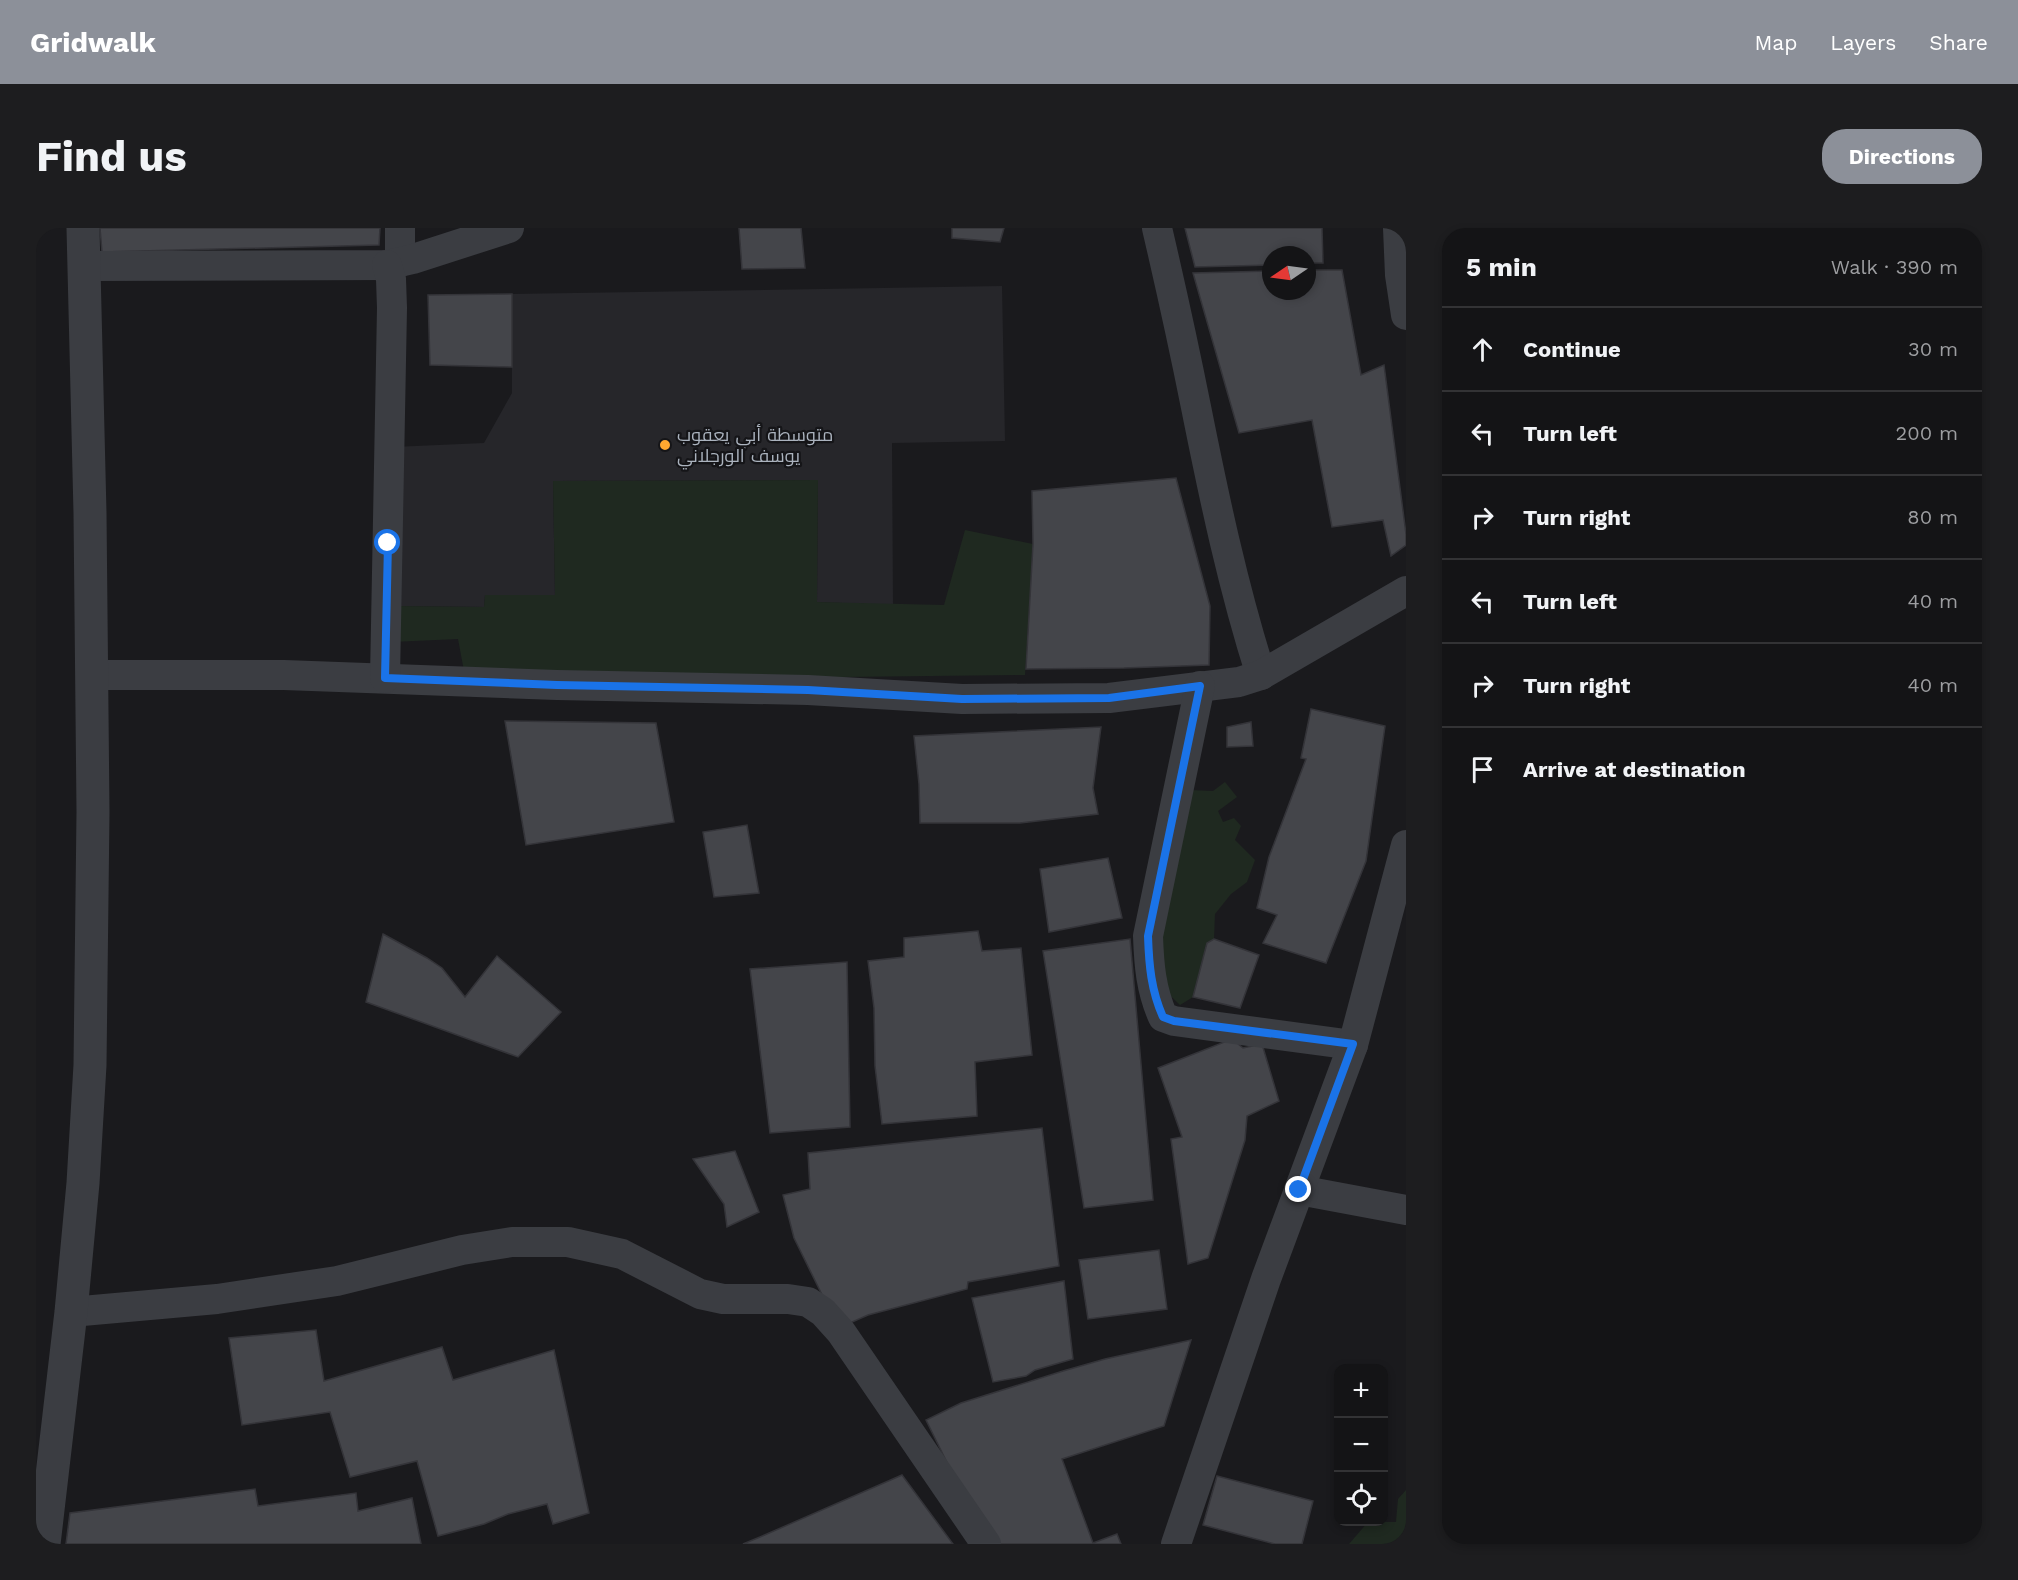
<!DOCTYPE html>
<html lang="en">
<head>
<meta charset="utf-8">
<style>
	:root { --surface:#141416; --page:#1d1d1f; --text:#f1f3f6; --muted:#9d9ea1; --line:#333335; --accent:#8c9099 }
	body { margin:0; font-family:"Work Sans",Cairo,sans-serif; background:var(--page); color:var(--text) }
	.controls { position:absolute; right:18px; bottom:18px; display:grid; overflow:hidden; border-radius:12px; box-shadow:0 3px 9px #0003 }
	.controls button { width:54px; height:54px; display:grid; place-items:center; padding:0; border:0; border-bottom:2px solid var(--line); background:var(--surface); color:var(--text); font:30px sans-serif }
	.compass { position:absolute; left:1226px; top:18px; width:54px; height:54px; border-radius:50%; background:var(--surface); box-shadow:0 3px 9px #0003; rotate:257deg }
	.stop { position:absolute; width:18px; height:18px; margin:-14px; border:4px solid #1a73e8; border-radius:50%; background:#fff }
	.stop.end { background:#1a73e8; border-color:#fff; box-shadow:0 2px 6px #0008 }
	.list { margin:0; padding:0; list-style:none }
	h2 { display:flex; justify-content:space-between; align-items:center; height:78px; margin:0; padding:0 24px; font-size:26px }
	h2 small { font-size:20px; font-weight:400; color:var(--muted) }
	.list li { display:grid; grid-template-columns:39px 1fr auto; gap:18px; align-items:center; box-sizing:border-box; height:84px; padding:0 24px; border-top:2px solid var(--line) }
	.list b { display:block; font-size:22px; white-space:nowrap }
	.list em { font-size:20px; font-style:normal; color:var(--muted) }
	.icon { flex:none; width:33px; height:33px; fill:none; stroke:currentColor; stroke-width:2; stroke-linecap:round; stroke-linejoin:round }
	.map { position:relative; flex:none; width:1370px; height:1316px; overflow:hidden; border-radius:24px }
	header { display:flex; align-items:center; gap:36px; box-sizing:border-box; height:84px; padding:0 30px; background:var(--accent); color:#fff }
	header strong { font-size:28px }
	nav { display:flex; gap:33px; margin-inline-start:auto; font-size:21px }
	.intro { display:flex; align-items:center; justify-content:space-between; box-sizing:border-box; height:144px; padding:0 36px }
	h1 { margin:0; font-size:42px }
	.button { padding:15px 27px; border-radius:24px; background:var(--accent); color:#fff; font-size:21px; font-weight:700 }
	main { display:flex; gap:36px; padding:0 36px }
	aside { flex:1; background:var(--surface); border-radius:24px; box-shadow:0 3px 9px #0003 }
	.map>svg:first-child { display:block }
	.built { fill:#26262a }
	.green { fill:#1f2920 }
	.building { fill:#44454a; stroke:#343439; stroke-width:1.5 }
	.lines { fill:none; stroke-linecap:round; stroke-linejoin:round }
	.minor { stroke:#3b3d42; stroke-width:30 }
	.tertiary { stroke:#3b3d42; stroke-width:33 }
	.route { stroke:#1a73e8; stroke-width:8 }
	.poi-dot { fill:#ffa830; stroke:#151518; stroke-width:2 }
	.labels { text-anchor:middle; stroke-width:4.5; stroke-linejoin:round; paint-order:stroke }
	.poi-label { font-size:18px; fill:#abb3be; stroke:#151518; text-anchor:start }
</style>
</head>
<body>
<header>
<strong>Gridwalk</strong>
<nav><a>Map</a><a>Layers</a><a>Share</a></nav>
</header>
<div class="intro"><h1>Find us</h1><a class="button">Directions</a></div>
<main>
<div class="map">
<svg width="1370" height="1316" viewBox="0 0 1370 1316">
	<rect width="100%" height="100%" fill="#1a1a1d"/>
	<polygon class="built" points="966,58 969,213 856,215 857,377 781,374 782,252 517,253 519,367 449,367 448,379 360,378 357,219 448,215 476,165 476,66"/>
	<g class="green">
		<polygon points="782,252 781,374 908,377 929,302 997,316 989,447 806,449 428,443 422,411 356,414 360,378 448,379 449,367 519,367 517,253"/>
		<polygon points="1189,554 1201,569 1182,583 1187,594 1198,590 1205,598 1199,612 1219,632 1211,654 1195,666 1179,686 1178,711 1171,715 1157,769 1144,777 1113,747 1154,562 1177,563"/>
		<polygon points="1370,1262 1370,1316 1313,1316 1332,1294 1360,1294 1362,1271"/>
	</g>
	<g class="building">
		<polygon points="64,0 344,0 343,17 66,24"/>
		<polygon points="703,0 765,0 769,40 706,41"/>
		<polygon points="916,0 968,0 964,14 916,10"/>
		<polygon points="1149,0 1286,0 1287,35 1271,35 1271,27 1235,27 1235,37 1159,39"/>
		<polygon points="1271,42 1306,42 1325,147 1348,137 1370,306 1370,317 1355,328 1347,292 1296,299 1276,192 1203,205 1157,45 1235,43 1235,63 1271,63"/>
		<polygon points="476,66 476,139 394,137 392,67"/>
		<polygon points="1140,250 1174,378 1173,437 1088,440 990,441 997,316 996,263"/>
		<polygon points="1275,481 1349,498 1330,633 1290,735 1227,715 1241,687 1221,680 1233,629 1270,531 1265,530"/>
		<polygon points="469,493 620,495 638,594 490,617"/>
		<polygon points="1215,494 1217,518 1191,519 1191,499"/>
		<polygon points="1065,499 1057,560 1062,586 984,595 884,595 883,556 878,508"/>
		<polygon points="711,597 723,665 678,669 667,604"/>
		<polygon points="1072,630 1086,690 1013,704 1004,641"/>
		<polygon points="942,703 946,723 985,720 996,827 939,834 941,888 846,896 839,838 838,780 832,733 868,729 868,710"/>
		<polygon points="347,706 391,730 406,740 429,769 461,728 525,784 482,829 330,774"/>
		<polygon points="1094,711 1117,972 1048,980 1007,723"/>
		<polygon points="1178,711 1223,727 1204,780 1157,769 1171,715"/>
		<polygon points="811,734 814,899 734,905 714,741"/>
		<polygon points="1196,811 1207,820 1226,816 1243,873 1211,888 1209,912 1172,1030 1152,1036 1135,911 1146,909 1122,840"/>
		<polygon points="1006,900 1023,1038 932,1054 931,1061 832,1087 814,1095 796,1087 758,1010 747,967 774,961 772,925"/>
		<polygon points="699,923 723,984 691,999 688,976 657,931"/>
		<polygon points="1123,1022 1131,1081 1052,1091 1043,1032"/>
		<polygon points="1028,1053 1037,1131 999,1142 990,1148 957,1154 936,1070"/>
		<polygon points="280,1102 288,1153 406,1119 417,1152 518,1122 553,1285 517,1296 511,1276 472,1286 448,1296 402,1308 381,1233 314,1249 294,1184 206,1197 193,1110"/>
		<polygon points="1155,1112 1128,1198 1026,1231 1057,1315 1081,1306 1085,1316 960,1316 925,1263 890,1192 925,1175 1027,1143 1069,1131"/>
		<polygon points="866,1247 917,1316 707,1316 724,1309"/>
		<polygon points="1181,1248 1277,1273 1266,1316 1239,1316 1167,1297"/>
		<polygon points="219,1261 222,1278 320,1265 322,1283 376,1270 385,1316 30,1316 34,1285"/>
	</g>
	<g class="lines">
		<g class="minor">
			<path d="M1121,0C1135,60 1148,119 1160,179C1178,269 1197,359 1225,447"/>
			<polyline points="1362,0 1364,47 1370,87"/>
			<polyline points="364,34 364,0"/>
			<polyline points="49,38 351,37 377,31 473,0"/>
			<polyline points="55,447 248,447 521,457 772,462 926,471 1073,470 1203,454 1225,447 1370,363"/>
			<polyline points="349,450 356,80 355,51 351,37"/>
			<path d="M1164,458L1112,708C1113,737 1115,762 1127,789L1138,793L1317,817"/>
			<polyline points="1263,962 1370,982"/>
			<polyline points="35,1084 181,1071 301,1053 426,1022 476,1014 532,1014 586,1026 664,1066 687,1071 752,1071 772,1074 787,1084 805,1104 950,1316"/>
			<polyline points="1140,1316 1230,1051 1317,817 1370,617"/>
		</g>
		<polyline class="tertiary" points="8,1316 35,1084 47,955 54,837 57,584 54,285 47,0"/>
	</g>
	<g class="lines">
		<path class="route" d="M352,315L349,450L521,457L772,462L926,471L1073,470L1164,458L1112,708C1113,737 1115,762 1127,789L1138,793L1317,816L1263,962"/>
	</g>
	<circle class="poi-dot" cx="629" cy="217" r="6"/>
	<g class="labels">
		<g class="poi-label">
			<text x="641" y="213">متوسطة أبي يعقوب<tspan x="641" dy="21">يوسف الورجلاني</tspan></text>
		</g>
	</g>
</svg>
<div class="controls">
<button>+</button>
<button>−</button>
<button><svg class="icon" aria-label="locate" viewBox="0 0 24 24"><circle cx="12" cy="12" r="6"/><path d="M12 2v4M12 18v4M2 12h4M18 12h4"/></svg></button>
</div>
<svg class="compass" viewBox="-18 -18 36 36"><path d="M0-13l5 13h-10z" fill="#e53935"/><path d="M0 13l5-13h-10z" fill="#9d9ea1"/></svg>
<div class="stop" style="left:352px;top:315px"></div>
<div class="stop end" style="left:1263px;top:962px"></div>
</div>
<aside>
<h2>5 min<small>Walk · 390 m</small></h2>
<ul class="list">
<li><svg class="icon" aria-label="ahead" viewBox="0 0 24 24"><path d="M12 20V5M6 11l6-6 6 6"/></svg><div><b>Continue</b></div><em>30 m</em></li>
<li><svg class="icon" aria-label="left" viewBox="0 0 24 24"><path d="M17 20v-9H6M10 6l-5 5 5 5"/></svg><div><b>Turn left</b></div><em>200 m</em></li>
<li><svg class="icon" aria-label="right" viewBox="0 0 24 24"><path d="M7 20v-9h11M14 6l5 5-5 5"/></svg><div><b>Turn right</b></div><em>80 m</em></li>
<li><svg class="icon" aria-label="left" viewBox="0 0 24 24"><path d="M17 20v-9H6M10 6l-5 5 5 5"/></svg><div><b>Turn left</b></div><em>40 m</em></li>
<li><svg class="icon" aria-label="right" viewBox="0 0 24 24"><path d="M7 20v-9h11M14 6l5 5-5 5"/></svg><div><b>Turn right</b></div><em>40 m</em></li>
<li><svg class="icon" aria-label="arrive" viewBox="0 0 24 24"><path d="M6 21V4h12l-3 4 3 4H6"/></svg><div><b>Arrive at destination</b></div></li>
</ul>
</aside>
</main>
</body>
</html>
